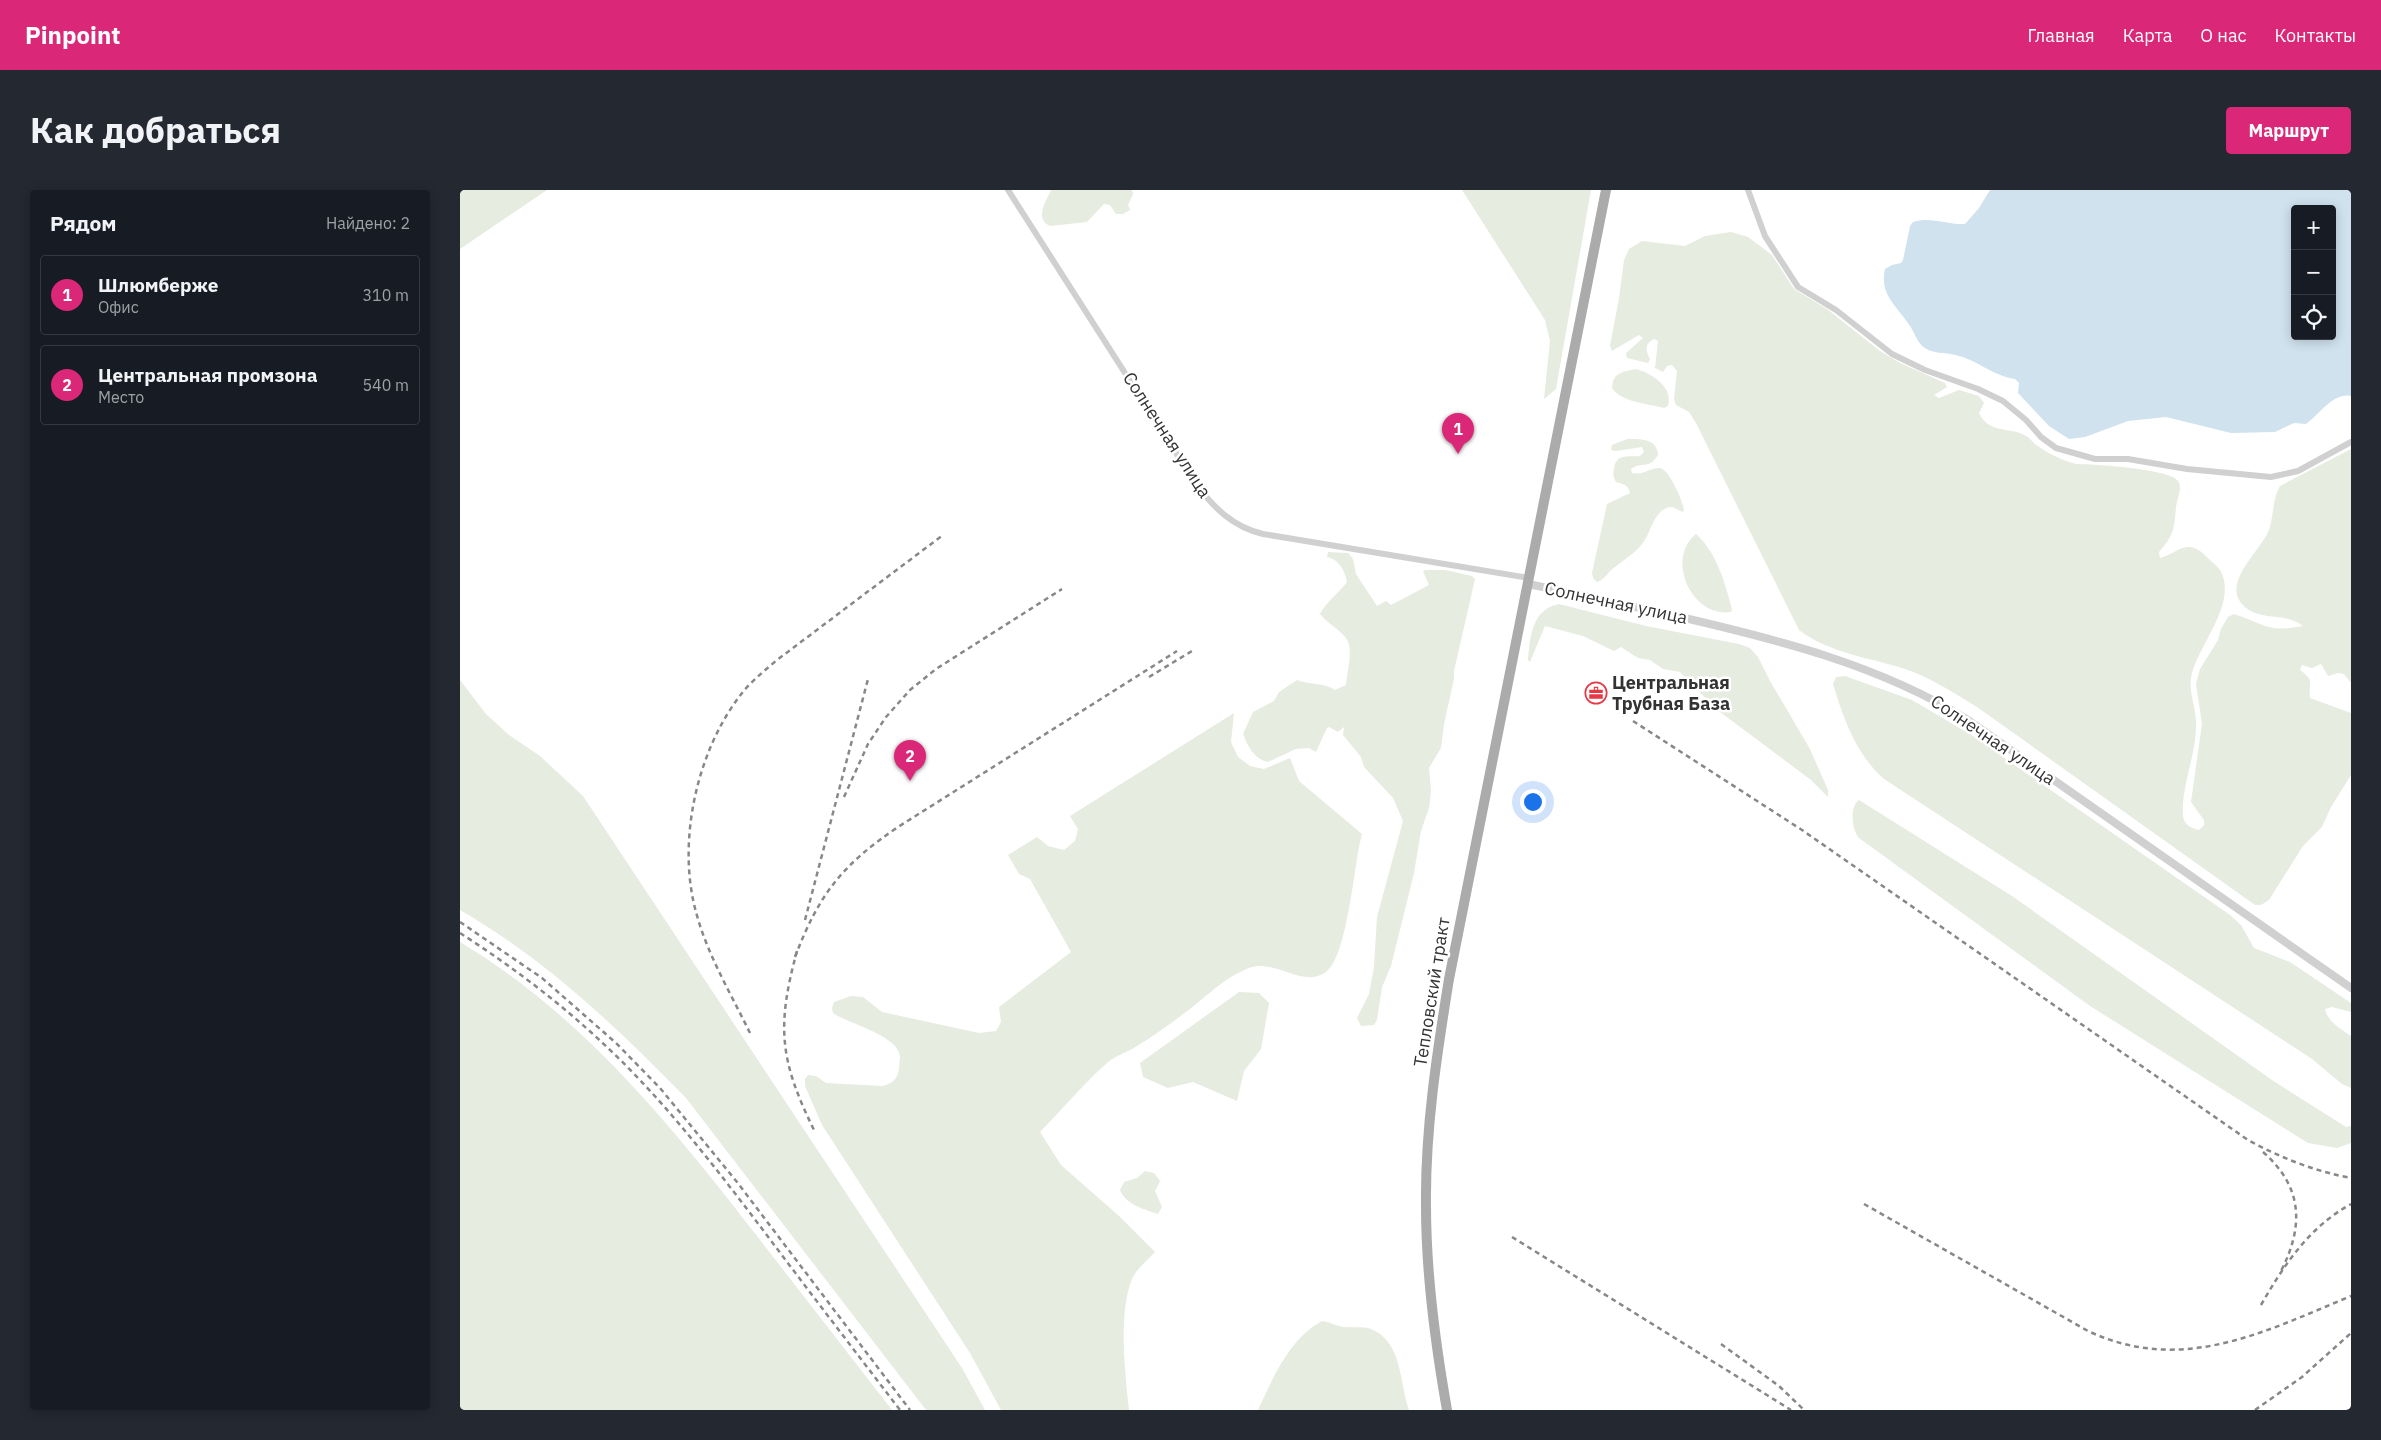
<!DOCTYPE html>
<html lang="ru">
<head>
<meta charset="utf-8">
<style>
	:root { --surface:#171b24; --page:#242831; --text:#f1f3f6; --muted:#9ea1a6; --line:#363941; --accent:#db2777 }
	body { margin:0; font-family:"IBM Plex Sans",sans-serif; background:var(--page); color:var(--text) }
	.controls { position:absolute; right:15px; top:15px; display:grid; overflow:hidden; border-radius:5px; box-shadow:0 2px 12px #0003 }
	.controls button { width:45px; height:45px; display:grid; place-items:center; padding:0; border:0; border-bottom:1px solid var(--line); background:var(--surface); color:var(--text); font:25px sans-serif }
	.you { position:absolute; left:1072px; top:611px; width:18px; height:18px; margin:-12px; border:4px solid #fff; border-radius:50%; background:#1a73e8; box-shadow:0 0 0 8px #1a73e833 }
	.badge { display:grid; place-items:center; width:32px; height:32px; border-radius:50%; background:var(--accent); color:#fff; font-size:16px; font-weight:700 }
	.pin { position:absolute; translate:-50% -41px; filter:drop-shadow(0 1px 2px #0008) }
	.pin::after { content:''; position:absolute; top:26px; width:18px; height:15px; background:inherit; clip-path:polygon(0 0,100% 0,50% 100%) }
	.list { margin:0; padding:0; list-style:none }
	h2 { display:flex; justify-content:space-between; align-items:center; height:65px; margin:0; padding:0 20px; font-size:21px }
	h2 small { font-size:16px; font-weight:400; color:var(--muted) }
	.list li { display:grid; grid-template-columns:32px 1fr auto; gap:15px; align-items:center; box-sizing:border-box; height:80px; margin:0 10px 10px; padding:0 10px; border:1px solid var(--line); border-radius:5px }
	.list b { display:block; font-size:19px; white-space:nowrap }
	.list p { margin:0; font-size:16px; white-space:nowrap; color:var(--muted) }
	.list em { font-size:16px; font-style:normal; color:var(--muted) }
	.icon { flex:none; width:28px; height:28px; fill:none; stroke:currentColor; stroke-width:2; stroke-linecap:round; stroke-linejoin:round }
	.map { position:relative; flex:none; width:1891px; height:1220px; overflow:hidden; border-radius:5px }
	header { display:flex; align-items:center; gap:30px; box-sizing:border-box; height:70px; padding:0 25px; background:var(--accent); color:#fff }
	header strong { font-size:24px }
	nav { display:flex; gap:28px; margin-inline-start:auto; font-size:18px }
	.intro { display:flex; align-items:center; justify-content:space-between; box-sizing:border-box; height:120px; padding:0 30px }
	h1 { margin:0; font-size:35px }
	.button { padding:12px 22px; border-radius:5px; background:var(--accent); color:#fff; font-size:18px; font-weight:700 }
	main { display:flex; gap:30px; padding:0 30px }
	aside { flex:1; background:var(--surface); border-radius:5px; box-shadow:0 2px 12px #0003 }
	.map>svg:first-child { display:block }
	.green { fill:#e6ecdf }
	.water { fill:#cfe2ee; fill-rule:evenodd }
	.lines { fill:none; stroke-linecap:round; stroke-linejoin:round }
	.minor { stroke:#d0d0d0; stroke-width:6 }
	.tertiary { stroke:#d0d0d0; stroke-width:8 }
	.primary { stroke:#ababab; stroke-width:10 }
	.rail { stroke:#888; stroke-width:2.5; stroke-dasharray:5 4; stroke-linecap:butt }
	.labels { text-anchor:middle; stroke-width:5; stroke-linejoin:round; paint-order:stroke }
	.street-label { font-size:18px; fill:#333; stroke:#fff }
	.poi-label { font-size:18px; font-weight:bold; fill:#333; stroke:#fff; text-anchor:start }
</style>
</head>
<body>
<header>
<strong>Pinpoint</strong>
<nav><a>Главная</a><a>Карта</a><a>О нас</a><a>Контакты</a></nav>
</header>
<div class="intro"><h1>Как добраться</h1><a class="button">Маршрут</a></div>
<main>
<aside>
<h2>Рядом<small>Найдено: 2</small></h2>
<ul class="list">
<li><span class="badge">1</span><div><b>Шлюмберже</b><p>Офис</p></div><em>310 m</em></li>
<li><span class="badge">2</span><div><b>Центральная промзона</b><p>Место</p></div><em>540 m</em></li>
</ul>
</aside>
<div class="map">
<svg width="1891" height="1220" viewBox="0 0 1891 1220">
	<rect width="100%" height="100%" fill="#fff"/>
	<g class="green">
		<polygon points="0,0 87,0 0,59"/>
		<path d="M591,0H672L673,4L668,15L670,20L663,24H656L650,15L644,14L627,32L590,36C574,29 586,11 591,0Z"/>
		<polygon points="1002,0 1131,0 1096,199 1084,209 1090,151 1085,130"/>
		<path d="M1271,42L1288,47L1312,65L1334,99L1367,119L1420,161L1440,173L1485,193L1487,197L1474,205L1479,208L1499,200L1519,206L1524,213L1519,223C1530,245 1550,236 1566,246C1570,248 1573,253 1578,256C1589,264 1602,270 1616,274C1632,274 1711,279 1718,291C1723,299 1717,308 1716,317C1714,340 1714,345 1699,362L1700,368C1709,366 1718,358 1727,357C1737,356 1744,364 1750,370C1754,374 1760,378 1762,384C1775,415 1740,454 1732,483C1727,501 1737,518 1736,536C1736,566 1721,596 1723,626C1724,635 1731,638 1739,640L1744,635V630L1731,612L1742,534L1736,494L1740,479L1758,450L1761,439L1768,427L1774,424C1806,434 1806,443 1843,436C1827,423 1804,430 1789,420C1755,397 1800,363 1809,340C1814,325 1812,310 1820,296L1891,259V493L1884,484L1878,483L1868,486L1861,474L1852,478L1842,475L1840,480C1856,492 1848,491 1850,508L1891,523V585L1871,617L1862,637L1843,656L1809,710L1801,715H1795L1517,517C1492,502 1467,485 1439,477C1405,467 1368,462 1339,440L1236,233L1229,222L1216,215L1214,209L1217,181L1212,175L1207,176L1203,182L1195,178L1198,151L1194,149C1185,153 1185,160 1190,169L1188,173L1167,168L1166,163L1183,148L1179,145L1152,161L1150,156L1159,108L1164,70L1169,59L1182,51L1225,56L1245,46Z"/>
		<path d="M1176,179C1192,183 1214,198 1208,216L1204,218C1189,214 1161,212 1152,198C1153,182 1163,182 1176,179Z"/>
		<path d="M1167,249C1180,249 1197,248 1198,265C1189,280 1182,271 1171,279L1172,283C1183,286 1190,277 1200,278C1209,279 1222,310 1224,319L1223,322C1219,321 1216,318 1212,317C1196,317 1191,340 1186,348C1179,361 1166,368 1155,377C1148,381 1146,389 1137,392L1133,388L1132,383L1147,314L1170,303C1169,295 1163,294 1156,292C1153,287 1153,285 1154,279C1156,263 1168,267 1180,266L1184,262L1182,257L1156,261L1151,260L1152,255Z"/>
		<path d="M1236,344C1257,363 1265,393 1272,419L1271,422C1232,428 1205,369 1236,344Z"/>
		<path d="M868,362L888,363L893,369L896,384L917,416L926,411L931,415L969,395L963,381L965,380H985L1012,386L1015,389L994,481V489L984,534L981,558L969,578L971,600L969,618L961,641L954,683L931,776L922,797L917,830L914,835L901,836L897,828L909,804L914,777L917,727L943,631L933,608L904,577L901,567L883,545L884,537L878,542L869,537L867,538L856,562L849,558L836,559L808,572C793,568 788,556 783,544L793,522L814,511L819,502L837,490C850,495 866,493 875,500L886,495C887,482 894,458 886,448C879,439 867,433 860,424C867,411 878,404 887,392C885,381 879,369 867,367Z"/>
		<path d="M1099,414L1186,436L1279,454L1290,458L1298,467L1310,491L1350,559L1368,600V607L1351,590L1256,519L1220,482L1203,479L1190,470L1178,468L1161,457L1154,461L1123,446L1085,436L1070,472L1068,470C1070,447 1072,419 1099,414Z"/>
		<path d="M1385,486L1452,510L1513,546L1770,725L1781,735L1794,758L1830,772L1891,813V822L1872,817L1865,819C1868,832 1881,839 1891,846V898L1882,894L1852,869L1424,589C1396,565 1383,527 1373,494L1376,487Z"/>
		<path d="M0,490L26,524L49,545L80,566L123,606L502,1178L525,1220H466L226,908C158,838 85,769 0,720Z"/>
		<path d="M774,523L771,552L778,567L790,576L804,579L830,568L839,591L902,644C894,672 888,766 866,782C842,799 815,768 789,778C761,789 746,808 722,825C706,837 689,849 672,859C663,864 653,867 646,874C622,895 602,920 580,942L601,975L658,1025L695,1062C688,1070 676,1079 672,1089C658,1124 665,1182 669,1220H541L510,1163L362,935L345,896V889L348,885L356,886L366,893L422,896C432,894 438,889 439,878C439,874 440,870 440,866C437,845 389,834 373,823L372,818L374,812L391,806L403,807L422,822L519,843L536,841L541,832L539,817L611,762L570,689L559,684L548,665L577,647L588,656L604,660L615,651L618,639L610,626Z"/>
		<path d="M1399,610L1552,706L1812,890L1886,937L1891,936V953L1877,958L1848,953L1630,816L1399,648C1392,640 1389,617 1399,610Z"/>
		<path d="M0,752C122,825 211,935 297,1046C342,1104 387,1162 432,1220H0Z"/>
		<polygon points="779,802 799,803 809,813 801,859 784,881 777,911 733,892 708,898 683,887 680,873"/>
		<path d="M685,981L694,983L700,991L695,1001L702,1017L698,1024C684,1019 666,1015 660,1000L664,992L677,988Z"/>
		<path d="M862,1131C870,1132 876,1136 884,1137C892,1138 903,1136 911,1139C943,1152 939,1192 949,1220H798C813,1188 829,1149 862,1131Z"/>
	</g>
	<path class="water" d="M1530,0H1891V206C1873,202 1859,225 1846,234L1834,233L1815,242L1771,243L1706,227L1668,231L1625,247L1609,249L1589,236L1558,203L1559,193L1555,189C1533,186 1516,169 1495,165C1484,162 1474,164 1465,158C1457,153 1455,143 1450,136C1437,116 1419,105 1425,79L1432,75L1441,73L1443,70L1450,36L1453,32C1472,26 1486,35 1505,34L1519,18ZM1835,19H1872V146H1835Z"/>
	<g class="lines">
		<g class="minor">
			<path d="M548,0L736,294C754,318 773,337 803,344L1069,388"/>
			<polyline points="1288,0 1305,46 1338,97 1376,120 1432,164 1465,180 1518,199 1543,211 1566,230 1581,247 1596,258 1635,269 1668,269 1727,279 1811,287 1838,281 1891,252"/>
		</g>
		<path class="tertiary" d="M1068,394C1118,404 1167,415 1216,426C1316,449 1420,475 1508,530L1891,798"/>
		<path class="primary" d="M987,1220C975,1152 966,1085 966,1016C965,940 977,863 989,789L1146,0"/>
		<g class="rail">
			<polyline points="689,487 732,461"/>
			<path d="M1173,531L1342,640L1788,950C1821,968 1854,981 1891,988"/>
			<polyline points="384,607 408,554 426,527 450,500 476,479 602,399"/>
			<polyline points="345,730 408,489"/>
			<polyline points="0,732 82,788 156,853 200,898 277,992 450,1220"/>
			<path d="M0,743C53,777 103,815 149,859C206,913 255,977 303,1040C348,1100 394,1160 440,1220"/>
			<path d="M337,761C316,838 320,871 355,942"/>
			<path d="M335,767C359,704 382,675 438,637L717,461"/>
			<path d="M290,843C271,804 247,764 236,722C217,653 236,564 279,507C289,493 303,482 317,470L483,345"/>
			<path d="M1803,962C1843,997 1844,1036 1821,1081"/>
			<path d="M1404,1014L1628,1141C1722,1185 1804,1142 1891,1106"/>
			<polyline points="1052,1047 1331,1220"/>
			<path d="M1801,1115C1824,1075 1849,1037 1891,1014"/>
			<polyline points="1261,1154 1319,1196 1344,1220"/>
			<polyline points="1795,1220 1842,1187 1891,1143"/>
		</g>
	</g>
	<defs>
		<g id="office-ring" transform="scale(1.125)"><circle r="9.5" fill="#fff" stroke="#e63946" stroke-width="1.5"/><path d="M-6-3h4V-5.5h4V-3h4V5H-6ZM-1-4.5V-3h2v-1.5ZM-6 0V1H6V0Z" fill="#e63946"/></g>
	</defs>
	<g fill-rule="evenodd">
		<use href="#office-ring" x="1136" y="503"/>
	</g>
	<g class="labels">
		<g class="street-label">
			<text transform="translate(707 245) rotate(57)" y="6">Солнечная улица</text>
			<text transform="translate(1156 413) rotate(12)" y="6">Солнечная улица</text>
			<text transform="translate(1533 550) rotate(34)" y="6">Солнечная улица</text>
			<text transform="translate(972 802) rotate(-81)" y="6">Тепловский тракт</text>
		</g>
		<g class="poi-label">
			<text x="1152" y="499">Центральная<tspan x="1152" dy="21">Трубная База</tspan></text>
		</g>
	</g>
</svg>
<div class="controls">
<button>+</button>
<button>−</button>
<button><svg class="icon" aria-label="locate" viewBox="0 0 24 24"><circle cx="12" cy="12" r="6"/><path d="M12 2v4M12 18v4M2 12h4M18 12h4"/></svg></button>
</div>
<div class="you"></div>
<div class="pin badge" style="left:998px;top:264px">1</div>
<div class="pin badge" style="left:450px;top:591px">2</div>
</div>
</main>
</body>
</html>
